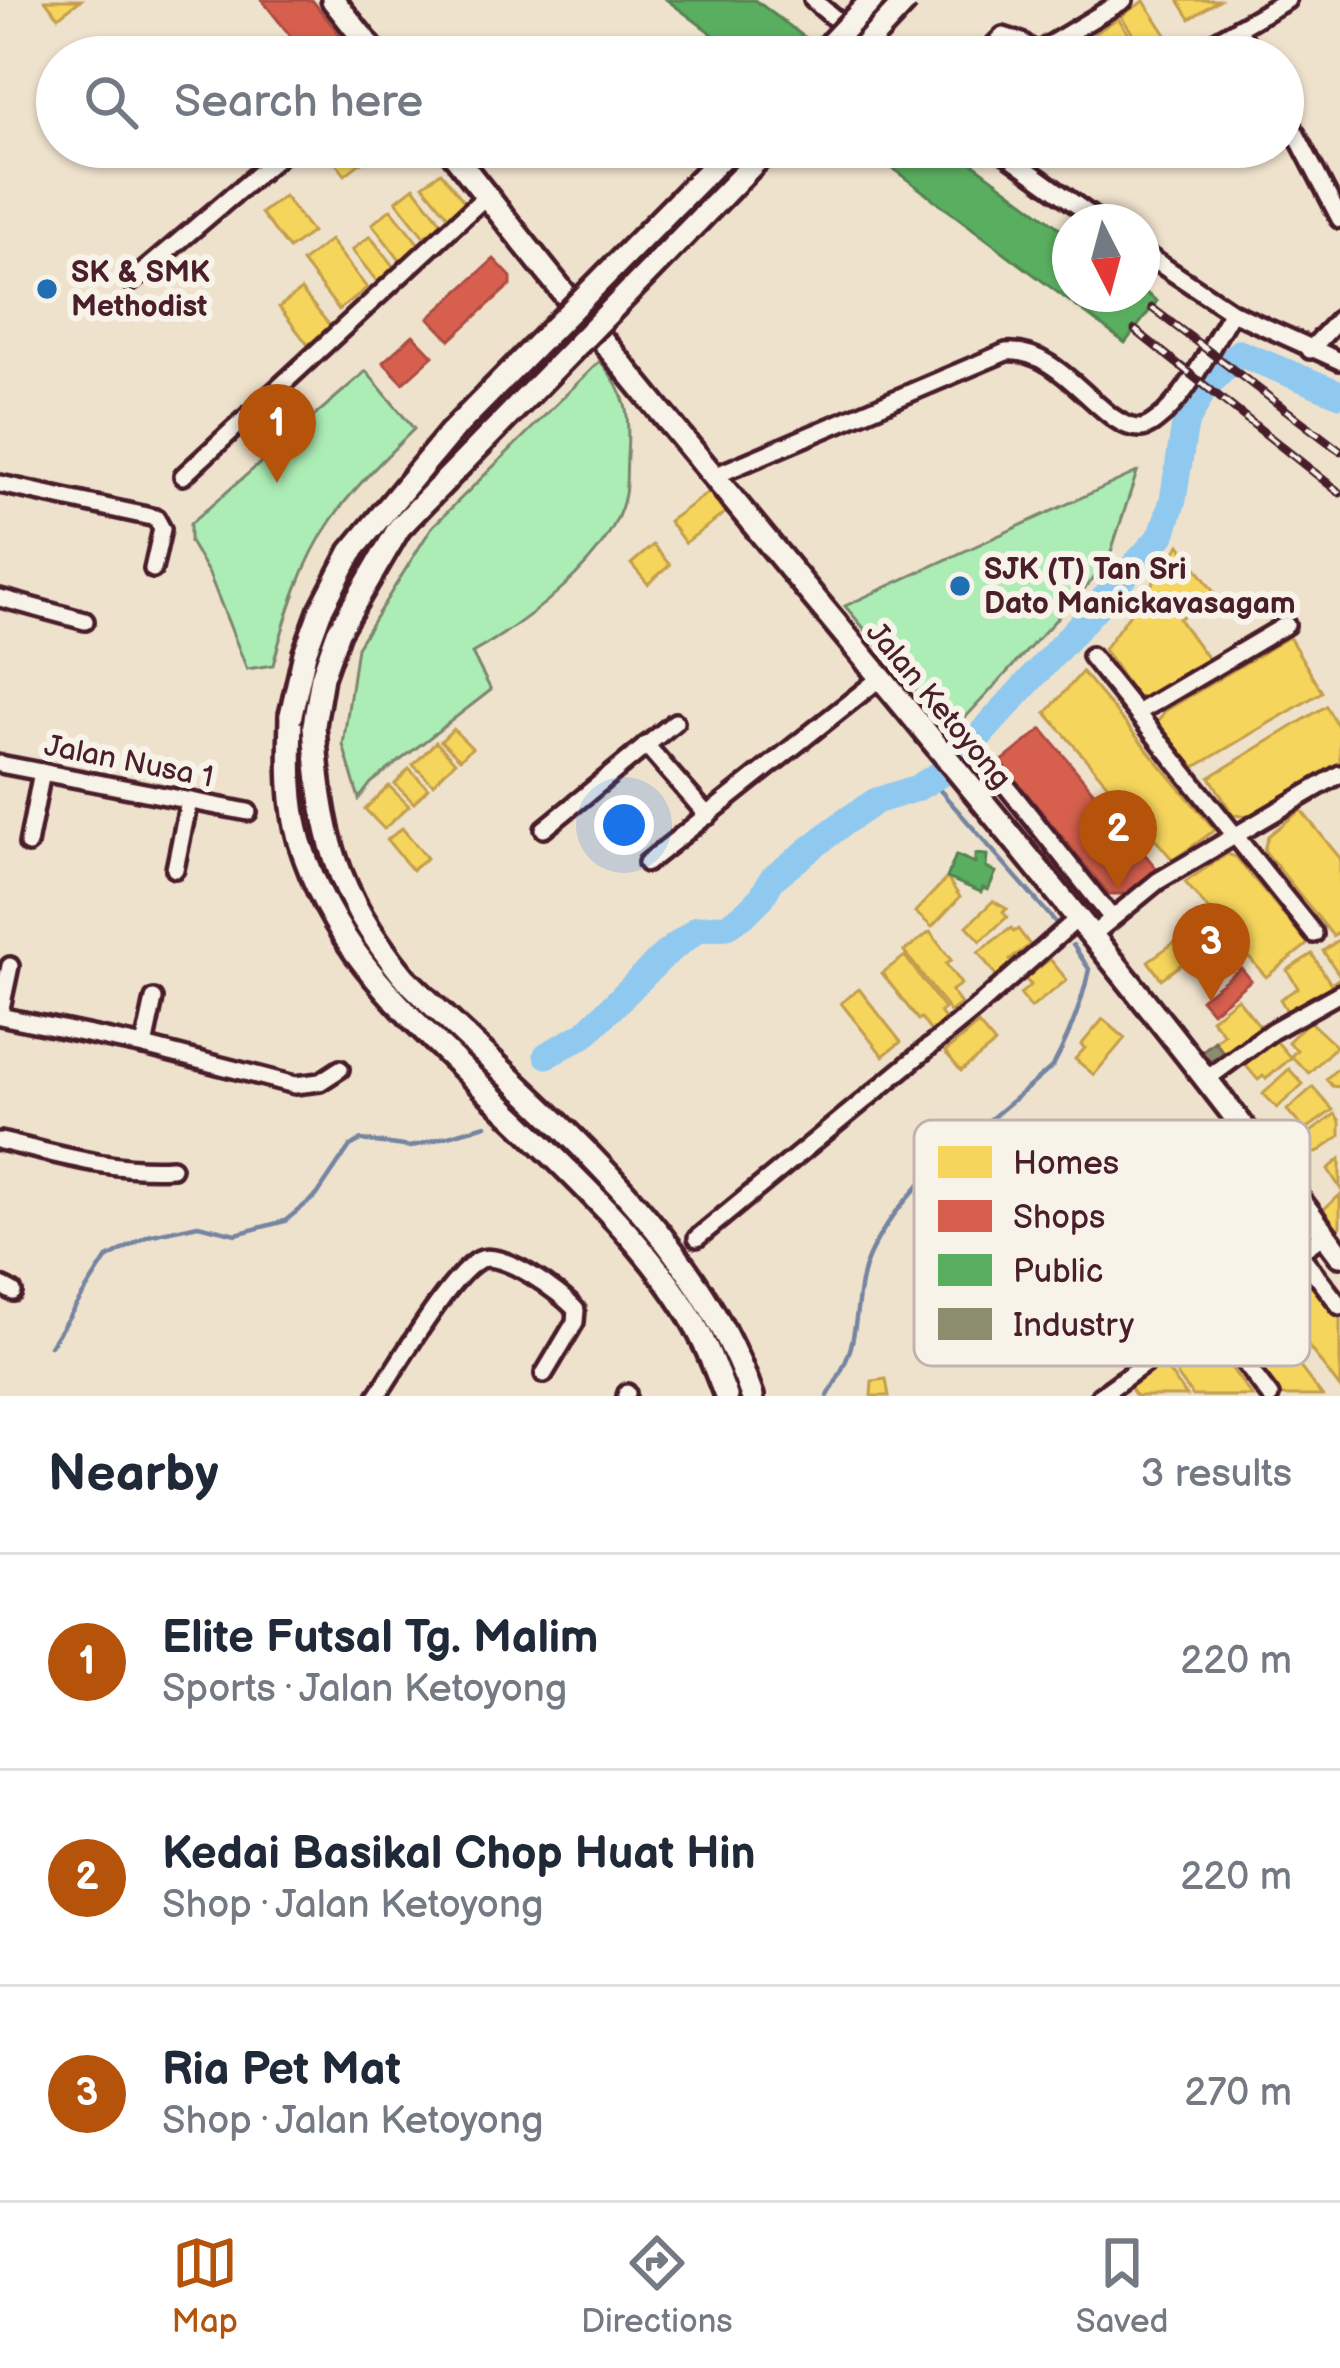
<!DOCTYPE html>
<html lang="en">
<head>
<meta charset="utf-8">
<style>
	:root { --surface:#fff; --page:#f6f6f7; --text:#1f2937; --muted:#747a83; --line:#e0e1e3; --accent:#b45309 }
	body { margin:0; font-family:"Balsamiq Sans",sans-serif; background:var(--page); color:var(--text) }
	.compass { position:absolute; left:1052px; top:204px; width:108px; height:108px; border-radius:50%; background:var(--surface); box-shadow:0 3px 9px #0004; rotate:174deg }
	.you { position:absolute; left:624px; top:825px; width:42px; height:42px; margin:-30px; border:9px solid #fff; border-radius:50%; background:#1a73e8; box-shadow:0 0 0 18px #1a73e833 }
	.badge { display:grid; place-items:center; width:78px; height:78px; border-radius:50%; background:var(--accent); color:#fff; font-size:39px; font-weight:700 }
	.pin { position:absolute; translate:-50% -99px; filter:drop-shadow(0 3px 6px #0008) }
	.pin::after { content:''; position:absolute; top:63px; width:42px; height:36px; background:inherit; clip-path:polygon(0 0,100% 0,50% 100%) }
	.list { margin:0; padding:0; list-style:none }
	h2 { display:flex; justify-content:space-between; align-items:center; height:156px; margin:0; padding:0 48px; font-size:51px }
	h2 small { font-size:39px; font-weight:400; color:var(--muted) }
	.list li { display:grid; grid-template-columns:78px 1fr auto; gap:36px; align-items:center; box-sizing:border-box; height:216px; padding:0 48px; border-top:3px solid var(--line) }
	.list b { display:block; font-size:45px; white-space:nowrap }
	.list p { margin:0; font-size:39px; white-space:nowrap; color:var(--muted) }
	.list em { font-size:39px; font-style:normal; color:var(--muted) }
	.icon { flex:none; width:66px; height:66px; fill:none; stroke:currentColor; stroke-width:2; stroke-linecap:round; stroke-linejoin:round }
	.map { position:relative; flex:none; width:1340px; height:1396px; overflow:hidden }
	.search { position:absolute; background:var(--surface); box-shadow:0 3px 9px #0004; left:36px; right:36px; top:36px; height:132px; display:flex; align-items:center; gap:30px; box-sizing:border-box; padding:0 42px; border-radius:66px; color:var(--muted); font-size:45px }
	.sheet { height:804px; background:var(--surface) }
	nav { display:flex; justify-content:space-around; align-items:center; box-sizing:border-box; height:168px; border-top:3px solid var(--line); background:var(--surface); font-size:33px; color:var(--muted) }
	nav a { display:grid; justify-items:center; gap:6px }
	nav .on { color:var(--accent) }
	.map>svg:first-child { display:block }
	.green { fill:#acedb5; stroke:#7b8670; stroke-width:3 }
	.homes { fill:#f6d55c; stroke:#c29e4d; stroke-width:3 }
	.shops { fill:#d6604d; stroke:#ac4c43; stroke-width:3 }
	.public { fill:#5aae61; stroke:#558351; stroke-width:3 }
	.industry { fill:#8c8c6e; stroke:#786b5a; stroke-width:3 }
	.lines { fill:none; stroke-linecap:round; stroke-linejoin:round }
	.stream { stroke:#7485a1; stroke-width:4.5 }
	.river { stroke:#90c9ef; stroke-width:27 }
	.street-casing { stroke:#4a1f2b; stroke-width:24 }
	.secondary-casing { stroke:#4a1f2b; stroke-width:30 }
	.street { stroke:#f7f3e8; stroke-width:15 }
	.secondary { stroke:#f7f3e8; stroke-width:21 }
	.rail-casing { stroke:#4a1f2b; stroke-width:9 }
	.rail { stroke:#f7f3e8; stroke-width:4.5; stroke-dasharray:14; stroke-linecap:butt }
	.secondary-bridge-casing { stroke:#4a1f2b; stroke-width:30; stroke-linecap:butt }
	.secondary-bridge { stroke:#f7f3e8; stroke-width:21 }
	.poi-dot { fill:#1f6fb2; stroke:#f7f3e8; stroke-width:4.5 }
	.labels { text-anchor:middle; stroke-width:12; stroke-linejoin:round; paint-order:stroke }
	.poi-label { font-size:30px; font-weight:bold; fill:#4a1f2b; stroke:#f7f3e8; text-anchor:start }
	.street-label { font-size:30px; fill:#4a1f2b; stroke:#f7f3e8 }
	.key { fill:#f7f3e8; stroke:#c3b3af; stroke-width:3 }
	.key-label { font-size:33px; fill:#4a1f2b }
</style>
</head>
<body>
<div class="map">
<svg width="1340" height="1396" viewBox="0 0 1340 1396">
	<rect width="100%" height="100%" fill="#efe2cd"/>
	<filter id="ink" filterUnits="userSpaceOnUse"><feTurbulence type="fractalNoise" baseFrequency=".00833" numOctaves="2"/><feDisplacementMap in="SourceGraphic" scale="24" xChannelSelector="R" yChannelSelector="G"/><feConvolveMatrix kernelMatrix="1 2 1 2 8 2 1 2 1" color-interpolation-filters="sRGB"/></filter>
	<g filter="url(#ink)">
		<g class="green">
			<path d="M600,361C628,394 630,415 627,456C626,469 627,482 625,494C614,557 524,624 472,653L491,690L371,783L359,799L343,745L357,647L432,527Z"/>
			<path d="M366,371L414,429C385,458 355,486 332,519C302,562 286,615 273,665L247,669L209,574L190,542V524Z"/>
			<polygon points="1137,472 1107,564 952,732 845,606"/>
		</g>
		<g class="homes">
			<polygon points="45,0 81,0 58,17"/>
			<polygon points="1178,0 1219,0 1190,19"/>
			<polygon points="1144,1 1176,50 1165,57 1148,57 1121,16"/>
			<polygon points="1118,18 1144,57 1109,57 1094,34"/>
			<polygon points="1090,39 1102,57 1067,57 1066,55"/>
			<polygon points="323,147 361,147 368,157 345,175"/>
			<polygon points="441,172 466,204 449,217 423,185"/>
			<polygon points="414,187 442,223 424,237 396,201"/>
			<polygon points="284,196 312,232 289,249 261,213"/>
			<polygon points="391,209 422,248 402,263 372,224"/>
			<polygon points="370,236 396,270 379,284 352,250"/>
			<polygon points="330,240 367,288 339,310 302,262"/>
			<polygon points="301,290 331,327 308,345 279,307"/>
			<polygon points="709,492 725,513 685,543 669,521"/>
			<polygon points="653,545 670,565 648,584 631,564"/>
			<polygon points="1180,545 1215,594 1179,619 1208,659 1154,698 1136,697 1104,649"/>
			<polygon points="1289,637 1322,692 1195,767 1186,768 1156,724 1165,711"/>
			<polygon points="1082,672 1215,830 1173,860 1046,713"/>
			<polygon points="1326,706 1340,730 1340,763 1251,817 1233,815 1210,777"/>
			<polygon points="453,729 472,748 460,759 441,741"/>
			<polygon points="436,742 455,762 433,784 413,765"/>
			<polygon points="409,769 428,788 414,803 395,784"/>
			<polygon points="389,786 409,806 384,829 365,809"/>
			<polygon points="1301,810 1340,858 1340,931 1333,936 1264,850 1268,836"/>
			<polygon points="402,828 427,858 412,870 387,840"/>
			<polygon points="1227,854 1236,857 1308,944 1266,977 1185,882"/>
			<polygon points="947,878 960,897 932,927 915,912"/>
			<polygon points="993,901 1007,909 1003,912 1007,917 981,941 967,926"/>
			<polygon points="1202,923 1215,940 1161,979 1148,961"/>
			<polygon points="1011,928 1014,932 1018,929 1030,945 1010,960 1014,965 997,977 978,952"/>
			<polygon points="930,932 951,960 946,964 961,984 951,991 961,1004 950,1012 904,951"/>
			<polygon points="1340,939 1340,976 1323,951"/>
			<polygon points="1312,954 1331,984 1338,979 1340,988 1291,1018 1280,999 1298,988 1287,970"/>
			<polygon points="905,956 944,1009 940,1012 947,1022 932,1033 921,1018 918,1020 882,973"/>
			<polygon points="1050,959 1067,980 1031,1008 1020,994 1031,985 1025,979"/>
			<polygon points="859,989 901,1042 883,1056 841,1003"/>
			<polygon points="1237,998 1264,1031 1228,1059 1215,1041 1224,1034 1211,1019"/>
			<polygon points="1103,1019 1125,1038 1094,1075 1075,1059 1085,1048 1081,1045"/>
			<polygon points="1309,1021 1336,1046 1309,1073 1291,1056 1297,1050 1288,1042"/>
			<polygon points="978,1024 995,1044 961,1071 945,1052"/>
			<polygon points="1271,1035 1291,1058 1266,1079 1263,1076 1258,1080 1241,1060"/>
			<polygon points="1340,1066 1340,1087 1332,1086 1326,1079"/>
			<polygon points="1289,1069 1303,1084 1277,1108 1263,1094"/>
			<polygon points="1313,1087 1333,1110 1305,1130 1287,1110"/>
			<polygon points="1335,1114 1340,1121 1340,1136 1317,1153 1310,1152 1300,1140"/>
			<polygon points="1340,1159 1340,1188 1328,1169"/>
			<polygon points="1340,1195 1340,1227 1335,1232 1318,1214"/>
			<polygon points="1289,1269 1302,1270 1340,1319 1340,1388 1264,1288"/>
			<polygon points="1249,1300 1322,1396 1272,1396 1217,1323"/>
			<polygon points="1207,1335 1252,1396 1193,1396 1165,1359 1196,1336"/>
			<polygon points="1162,1363 1187,1396 1136,1396 1130,1387"/>
			<polygon points="886,1379 889,1396 871,1396 872,1381"/>
		</g>
		<g class="shops">
			<polygon points="262,0 312,0 352,50 343,57 307,57"/>
			<polygon points="494,259 511,277 511,284 450,340 429,318"/>
			<polygon points="413,335 433,356 403,383 383,362"/>
			<polygon points="1042,729 1157,869 1127,894 1109,894 1001,762"/>
			<polygon points="1241,968 1251,980 1212,1012 1201,999"/>
		</g>
		<g class="public">
			<polygon points="667,0 755,0 831,57 743,57"/>
			<polygon points="864,147 951,147 1070,236 1070,294 1142,294 1142,290 1157,301 1125,343"/>
			<polygon points="975,854 987,855 986,868 996,872 988,890 983,888 981,892 947,878 956,855 975,863"/>
		</g>
		<polygon class="industry" points="1215,1041 1223,1053 1204,1066 1197,1055"/>
		<g class="lines">
			<g class="stream">
				<polyline points="931,780 1058,925"/>
				<polyline points="50,1346 106,1259 148,1236 198,1225 236,1234 285,1221 317,1195 350,1146 361,1140 411,1147 486,1125"/>
				<path d="M828,1396C836,1381 847,1363 851,1346C859,1316 856,1286 869,1256C901,1184 994,1119 1053,1066C1070,1034 1082,1004 1089,969L1073,945"/>
			</g>
			<polyline class="river" points="547,1055 585,1034 664,955 698,929 727,926 744,915 762,897 772,879 843,823 876,801 917,788 950,768 1162,535 1173,500 1185,424 1204,389 1239,353 1340,394"/>
			<g class="street-casing">
				<g id="street">
					<polyline points="813,0 880,57"/>
					<polyline points="1238,28 1254,57"/>
					<polyline points="1036,53 1124,0"/>
					<polyline points="982,57 1003,36 1022,42 1041,57"/>
					<polyline points="1188,57 1287,0"/>
					<polyline points="1283,109 1340,219"/>
					<polyline points="996,147 1100,222"/>
					<polyline points="1142,252 1232,312 1340,361"/>
					<polyline points="131,282 290,147"/>
					<polyline points="1310,350 1340,318"/>
					<polyline points="183,476 486,196"/>
					<path d="M712,477L1006,352C1063,347 1102,430 1141,428C1150,427 1158,419 1165,413C1193,386 1211,345 1232,312"/>
					<polyline points="0,484 156,518 162,529 153,569"/>
					<polyline points="0,598 85,621"/>
					<polyline points="1091,656 1314,934"/>
					<polyline points="1137,713 1286,625"/>
					<polyline points="646,745 708,816"/>
					<polyline points="0,764 248,812"/>
					<polyline points="992,768 1111,917"/>
					<polyline points="544,829 675,722"/>
					<polyline points="28,844 42,772"/>
					<polyline points="647,863 879,679"/>
					<polyline points="175,869 189,801"/>
					<polyline points="1091,936 1158,881 1340,774"/>
					<polyline points="0,1013 10,966"/>
					<polyline points="0,1016 144,1046 295,1085 320,1082 340,1069"/>
					<polyline points="144,1046 154,999"/>
					<polyline points="1208,1078 1272,1031 1340,993"/>
					<path d="M0,1141C57,1154 114,1172 172,1168"/>
					<polyline points="697,1238 974,1010 1077,919"/>
					<polyline points="1300,1254 1340,1306"/>
					<polyline points="0,1285 13,1292"/>
					<polyline points="1209,1316 1270,1396"/>
					<path d="M377,1396C398,1365 449,1276 479,1260C502,1249 561,1293 576,1310L575,1322L544,1374"/>
					<polyline points="626,1396 627,1393"/>
					<polyline points="1100,1396 1325,1234"/>
				</g>
			</g>
			<g class="secondary-casing">
				<g id="secondary">
					<polyline points="333,0 378,57"/>
					<path d="M448,147C740,521 1058,874 1340,1255"/>
					<path d="M291,715C290,757 288,801 300,842C334,950 400,1007 478,1083C545,1149 632,1226 683,1305C702,1333 714,1365 726,1396"/>
					<path d="M314,725C321,833 334,891 404,977C530,1103 692,1223 752,1396"/>
				</g>
			</g>
			<use href="#street" class="street"/>
			<use href="#secondary" class="secondary"/>
			<g class="rail-casing">
				<g id="rail">
					<polyline points="1152,308 1340,451"/>
					<polyline points="1135,330 1340,493"/>
				</g>
			</g>
			<use href="#rail" class="rail"/>
			<g class="secondary-bridge-casing">
				<g id="secondary-bridge">
					<polyline points="818,57 872,0"/>
					<polyline points="854,57 907,0"/>
					<polyline points="291,715 305,653 320,612 351,552 451,432 732,147"/>
					<polyline points="314,725 322,677 338,632 399,528 770,147"/>
				</g>
			</g>
			<use href="#secondary-bridge" class="secondary-bridge"/>
		</g>
	</g>
	<g class="poi-dot">
		<circle cx="47" cy="289" r="12"/>
		<circle cx="960" cy="586" r="12"/>
	</g>
	<g class="labels">
		<g class="poi-label">
			<text x="71" y="282">SK &amp; SMK<tspan x="71" dy="34">Methodist</tspan></text>
			<text x="984" y="579">SJK (T) Tan Sri<tspan x="984" dy="34">Dato Manickavasagam</tspan></text>
		</g>
		<g class="street-label">
			<text transform="translate(939 705) rotate(50)" y="10">Jalan Ketoyong</text>
			<text transform="translate(129 761) rotate(11)" y="10">Jalan Nusa 1</text>
		</g>
	</g>
	<rect x="914" y="1120" width="396" height="246" rx="18" class="key"/>
	<rect x="938" y="1146" width="54" height="32" fill="#f6d55c"/>
	<rect x="938" y="1200" width="54" height="32" fill="#d6604d"/>
	<rect x="938" y="1254" width="54" height="32" fill="#5aae61"/>
	<rect x="938" y="1308" width="54" height="32" fill="#8c8c6e"/>
	<g class="key-label">
		<text x="1013" y="1174">Homes</text>
		<text x="1013" y="1228">Shops</text>
		<text x="1013" y="1282">Public</text>
		<text x="1013" y="1336">Industry</text>
	</g>
</svg>
<svg class="compass" viewBox="-18 -18 36 36"><path d="M0-13l5 13h-10z" fill="#e53935"/><path d="M0 13l5-13h-10z" fill="#747a83"/></svg>
<div class="you"></div>
<div class="pin badge" style="left:277px;top:483px">1</div>
<div class="pin badge" style="left:1118px;top:889px">2</div>
<div class="pin badge" style="left:1211px;top:1002px">3</div>
<div class="search"><svg class="icon" aria-label="search" viewBox="0 0 24 24"><circle cx="10" cy="10" r="6"/><path d="M15 15l6 6"/></svg>Search here</div>
</div>
<section class="sheet">
<h2>Nearby<small>3 results</small></h2>
<ul class="list">
<li><span class="badge">1</span><div><b>Elite Futsal Tg. Malim</b><p>Sports · Jalan Ketoyong</p></div><em>220 m</em></li>
<li><span class="badge">2</span><div><b>Kedai Basikal Chop Huat Hin</b><p>Shop · Jalan Ketoyong</p></div><em>220 m</em></li>
<li><span class="badge">3</span><div><b>Ria Pet Mat</b><p>Shop · Jalan Ketoyong</p></div><em>270 m</em></li>
</ul>
</section>
<nav>
<a class="on"><svg class="icon" aria-label="map" viewBox="0 0 24 24"><path d="M3 6l6-2 6 2 6-2v14l-6 2-6-2-6 2zM9 4v14M15 6v14"/></svg>Map</a>
<a><svg class="icon" aria-label="directions" viewBox="0 0 24 24"><path d="M12 3l9 9-9 9-9-9zM9 14v-3h6M13 9l2 2-2 2"/></svg>Directions</a>
<a><svg class="icon" aria-label="saved" viewBox="0 0 24 24"><path d="M7 4h10v16l-5-4-5 4z"/></svg>Saved</a>
</nav>
</body>
</html>
